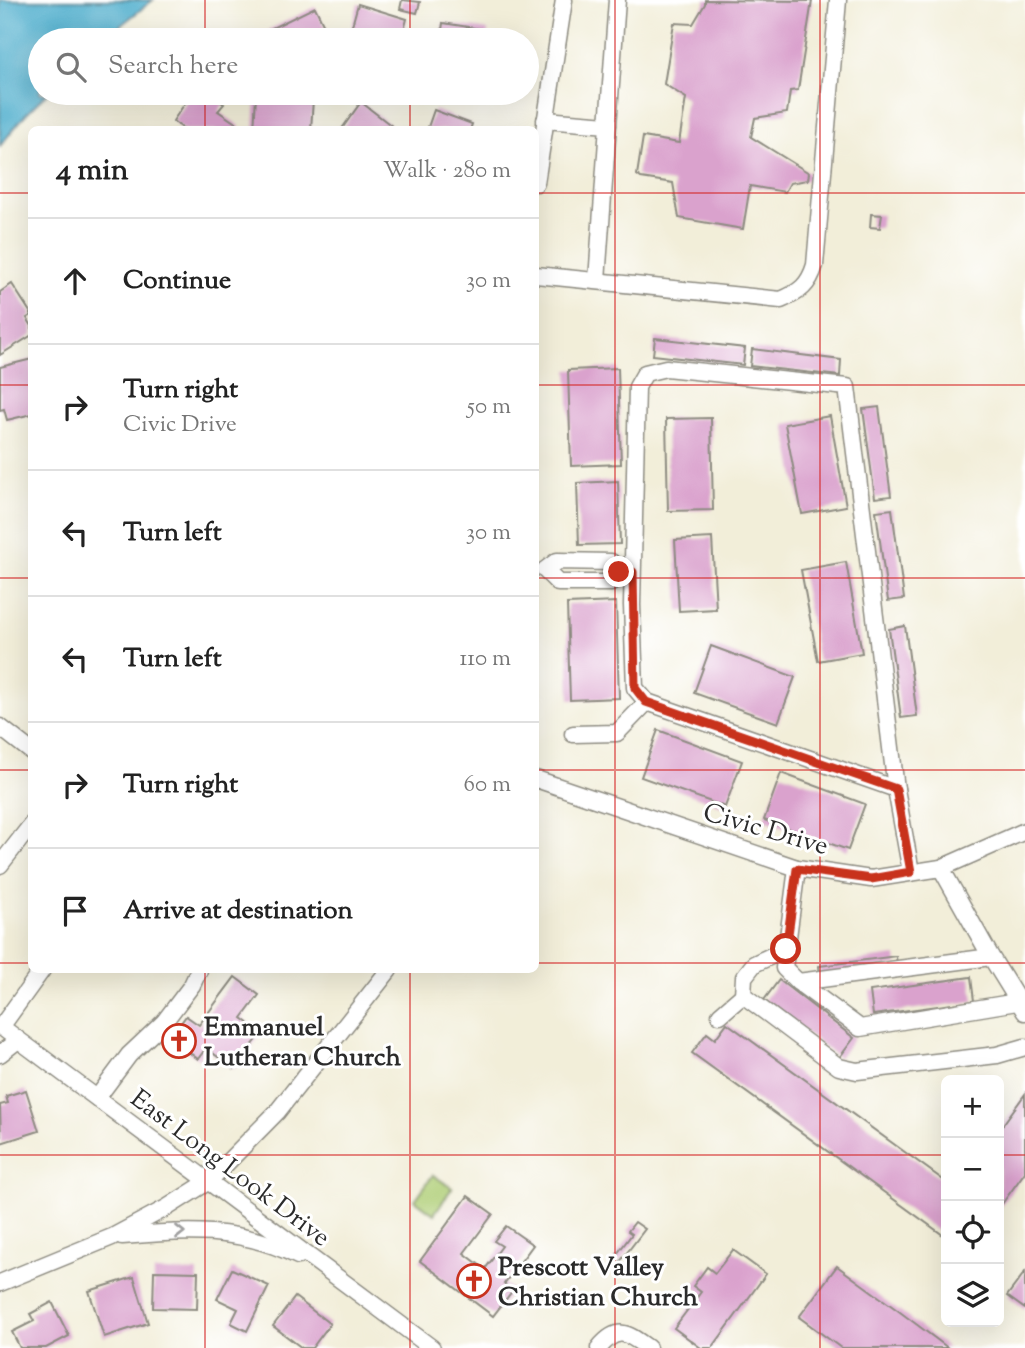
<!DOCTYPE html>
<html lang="en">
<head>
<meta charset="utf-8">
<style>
	:root { --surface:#fff; --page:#f2f2f2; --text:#222; --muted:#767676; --line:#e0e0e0 }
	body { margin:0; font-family:"Sorts Mill Goudy",serif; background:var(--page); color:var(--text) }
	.controls { position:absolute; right:21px; bottom:21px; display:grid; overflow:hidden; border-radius:10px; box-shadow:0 7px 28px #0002 }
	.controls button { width:63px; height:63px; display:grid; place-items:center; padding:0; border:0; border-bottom:2px solid var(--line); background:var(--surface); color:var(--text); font:35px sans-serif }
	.stop { position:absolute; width:21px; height:21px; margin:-16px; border:5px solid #c8321e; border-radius:50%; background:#fff }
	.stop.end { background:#c8321e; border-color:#fff; box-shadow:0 2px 7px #0008 }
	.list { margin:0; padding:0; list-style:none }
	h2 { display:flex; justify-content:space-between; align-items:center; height:91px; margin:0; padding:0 28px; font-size:30px }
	h2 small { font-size:23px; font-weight:400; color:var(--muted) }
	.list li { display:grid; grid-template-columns:46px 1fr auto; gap:21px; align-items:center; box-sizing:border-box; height:126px; padding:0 28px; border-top:2px solid var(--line) }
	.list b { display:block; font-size:26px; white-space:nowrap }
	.list p { margin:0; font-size:23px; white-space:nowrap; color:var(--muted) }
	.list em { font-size:23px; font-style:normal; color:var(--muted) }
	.icon { flex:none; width:38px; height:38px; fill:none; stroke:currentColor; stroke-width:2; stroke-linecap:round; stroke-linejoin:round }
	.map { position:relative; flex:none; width:1025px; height:1348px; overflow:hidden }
	.search { position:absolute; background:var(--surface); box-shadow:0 7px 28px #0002; left:28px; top:28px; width:511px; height:77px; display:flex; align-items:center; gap:18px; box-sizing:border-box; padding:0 24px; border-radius:38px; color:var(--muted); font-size:26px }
	.panel { position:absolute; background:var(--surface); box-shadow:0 7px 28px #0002; left:28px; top:126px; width:511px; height:847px; border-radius:10px }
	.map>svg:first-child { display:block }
	.green { fill:#aecd74; stroke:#6c7c50; stroke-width:2 }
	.water { fill:#4dadcc; stroke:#3c6c7c; stroke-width:2 }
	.building { fill:#daa2cd }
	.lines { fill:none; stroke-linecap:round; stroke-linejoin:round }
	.minor-casing { stroke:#8e8c82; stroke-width:19 }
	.minor { stroke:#fff; stroke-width:16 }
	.oneway { stroke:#a0a0a0 }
	.route { stroke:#c8321e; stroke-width:9 }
	.grid { fill:none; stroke:#d62828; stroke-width:2; stroke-opacity:0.55 }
	.labels { text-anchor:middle; stroke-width:6; stroke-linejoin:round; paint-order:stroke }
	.street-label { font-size:26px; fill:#2b2b2b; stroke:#fff }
	.poi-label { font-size:26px; font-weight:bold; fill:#2b2b2b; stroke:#fff; text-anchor:start }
</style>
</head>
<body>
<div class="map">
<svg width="1025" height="1348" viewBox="0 0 1025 1348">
	<rect width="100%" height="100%" fill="#fff"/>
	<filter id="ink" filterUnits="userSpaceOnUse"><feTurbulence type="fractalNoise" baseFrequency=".0143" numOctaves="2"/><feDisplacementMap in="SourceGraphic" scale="14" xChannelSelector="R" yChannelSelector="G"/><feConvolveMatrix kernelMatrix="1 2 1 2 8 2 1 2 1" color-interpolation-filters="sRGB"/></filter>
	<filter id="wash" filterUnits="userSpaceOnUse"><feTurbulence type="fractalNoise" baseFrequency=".00686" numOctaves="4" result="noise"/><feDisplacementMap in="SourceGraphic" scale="28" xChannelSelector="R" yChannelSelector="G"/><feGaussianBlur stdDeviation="1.57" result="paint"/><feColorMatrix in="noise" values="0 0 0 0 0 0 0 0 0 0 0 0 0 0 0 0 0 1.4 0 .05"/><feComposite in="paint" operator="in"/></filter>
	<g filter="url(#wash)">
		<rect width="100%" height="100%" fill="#f2eed9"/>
		<polygon class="green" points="433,1175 452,1188 434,1214 415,1200"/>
		<polygon class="water" points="0,0 153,0 102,40 40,40 40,93 47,93 25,115 0,146"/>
		<g id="blocks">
			<g class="building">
				<polygon points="402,0 420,2 417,13 400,9"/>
				<polygon points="705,0 812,1 798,90 790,91 787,113 755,118 751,137 809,173 808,180 790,183 785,192 750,186 743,229 679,218 673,183 641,178 637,175 643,137 679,143 686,98 664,84 674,23 693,24 705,4"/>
				<polygon points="358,4 407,19 404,30 411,32 409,40 348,40"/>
				<polygon points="315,7 331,40 273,40 268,30"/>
				<polygon points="443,23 488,30 487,40 431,40 432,36 441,37"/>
				<polygon points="192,93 208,93 224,104 218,111 240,126 238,130 185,130 173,121"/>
				<polygon points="256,96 313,99 311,130 254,130"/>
				<polygon points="361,102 397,130 341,130"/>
				<polygon points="434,110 472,124 470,130 427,130"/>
				<polygon points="871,214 882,215 880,228 870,227"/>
				<polygon points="12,284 32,315 27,318 32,326 32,335 0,355 0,292"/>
				<polygon points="655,338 745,348 743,365 653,355"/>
				<polygon points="752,349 841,360 840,376 750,366"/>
				<polygon points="32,359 32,414 7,420 4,409 0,410 0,367"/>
				<polygon points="618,368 621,464 571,466 568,370"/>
				<polygon points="879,407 891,496 875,498 863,409"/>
				<polygon points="830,416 846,506 802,514 785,424"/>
				<polygon points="711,418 713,510 668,511 666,419"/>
				<polygon points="618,481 620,544 579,545 577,483"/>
				<polygon points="892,509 904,599 888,601 876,511"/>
				<polygon points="712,538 716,609 679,611 675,540"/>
				<polygon points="846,562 862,653 818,661 801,570"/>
				<polygon points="616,602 619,698 570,700 567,604"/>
				<polygon points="905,626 917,716 901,718 889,629"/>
				<polygon points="711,646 795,677 778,723 694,693"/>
				<polygon points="658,730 742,761 725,807 641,777"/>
				<polygon points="781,773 865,804 848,850 764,820"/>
				<polygon points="896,956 897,965 820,975 819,966"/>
				<polygon points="235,977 259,995 242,1018 262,1033 234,1069 206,1048 198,1059 170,1038 186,1016 199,1025"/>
				<polygon points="971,977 974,1001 873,1015 870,991"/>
				<polygon points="779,980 854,1038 839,1058 764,1000"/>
				<polygon points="727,1023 946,1182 946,1230 943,1235 692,1053 707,1033 715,1039"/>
				<polygon points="26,1090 39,1131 1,1143 0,1105 8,1103 6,1096"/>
				<polygon points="1025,1094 1025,1172 999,1208 999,1130"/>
				<polygon points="468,1196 493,1214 464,1253 485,1269 502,1246 494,1241 506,1226 533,1245 504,1284 513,1290 493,1316 420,1261"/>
				<polygon points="635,1222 645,1229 619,1263 614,1258 632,1234 628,1231"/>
				<polygon points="733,1250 766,1274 712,1348 701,1348 674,1328 701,1292 693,1286 707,1267 715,1273"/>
				<polygon points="837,1266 900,1312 948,1348 841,1348 799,1317"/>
				<polygon points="232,1269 269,1286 247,1331 231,1323 238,1309 217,1299"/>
				<polygon points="154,1271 198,1272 197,1309 153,1308"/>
				<polygon points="1025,1272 1025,1309 1007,1296"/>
				<polygon points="134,1277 148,1323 104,1337 89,1291"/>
				<polygon points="295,1297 330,1324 312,1348 302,1348 273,1326"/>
				<polygon points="52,1302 69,1336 46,1348 20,1348 12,1332 34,1321 30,1314"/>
			</g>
		</g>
	</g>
	<g filter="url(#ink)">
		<use href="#blocks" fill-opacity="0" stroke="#8e8c82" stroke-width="2"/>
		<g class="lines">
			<g class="minor-casing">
				<g id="minor">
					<polyline points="545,120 608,125"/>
					<polyline points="536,183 564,0"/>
					<path d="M536,275L781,300C800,292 809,285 815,265L838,0"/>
					<polyline points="597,280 617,0"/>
					<polygon points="557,561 611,562 619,572 611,583 558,583 545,570"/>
					<polyline points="647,702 635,688 632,605 637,387 645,373 666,368 847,387 896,789"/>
					<polyline points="0,727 32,752"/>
					<polyline points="573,734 617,733 647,702 896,789 911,872"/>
					<polyline points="536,779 797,868 871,879 941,868 1025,831"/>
					<polyline points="0,865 32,824"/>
					<polyline points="797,868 784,968 798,982 860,1028 1017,1002"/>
					<polyline points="941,868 991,957 1025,1012"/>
					<polyline points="786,949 754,964 744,977 743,995 839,1067 857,1071 997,1055 1025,1047"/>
					<polyline points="798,982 991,957"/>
					<polyline points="720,1015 743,995"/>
					<polyline points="0,1026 432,1348"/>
					<polyline points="1,1027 42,970"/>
					<polyline points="0,1054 18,1040"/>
					<polyline points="97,1098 129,1055 164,1022 192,985 199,970"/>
					<path d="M122,1236C185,1230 240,1227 298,1256"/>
					<polyline points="0,1283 112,1237 168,1207 209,1181 277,1112 389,970"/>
					<path d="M599,1348C618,1325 627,1333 648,1348"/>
				</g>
			</g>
			<use href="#minor" class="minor"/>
		</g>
		<defs><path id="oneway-chevron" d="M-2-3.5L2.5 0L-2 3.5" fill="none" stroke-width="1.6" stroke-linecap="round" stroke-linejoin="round" transform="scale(1.75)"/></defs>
		<use class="oneway" href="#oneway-chevron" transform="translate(180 1232)"/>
	</g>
	<g class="lines" filter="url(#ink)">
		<polyline class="route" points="619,572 633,572 635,688 646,702 896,789 911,872 871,879 797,869 786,949"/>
	</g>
	<path class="grid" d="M205,0V40M410,0V40M615,0V1348M820,0V1348M205,93V130M410,93V130M0,193H32M536,193H1025M0,385H32M536,385H1025M0,578H32M536,578H1025M0,770H32M536,770H1025M0,963H32M536,963H1025M205,970V1348M410,970V1348M0,1155H946M999,1155H1025"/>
	<defs>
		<g id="church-ring" transform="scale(1.75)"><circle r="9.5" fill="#fff" stroke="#c8321e" stroke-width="1.5"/><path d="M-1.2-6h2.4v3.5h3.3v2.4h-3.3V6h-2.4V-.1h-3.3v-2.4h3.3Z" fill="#c8321e"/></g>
	</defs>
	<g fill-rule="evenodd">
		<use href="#church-ring" x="179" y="1041"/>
		<use href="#church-ring" x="474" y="1281"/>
	</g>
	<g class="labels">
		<g class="street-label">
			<text transform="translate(766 828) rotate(16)" y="9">Civic Drive</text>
			<text transform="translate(231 1167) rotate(37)" y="9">East Long Look Drive</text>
		</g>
		<g class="poi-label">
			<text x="204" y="1035">Emmanuel<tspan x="204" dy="30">Lutheran Church</tspan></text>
			<text x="498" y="1275">Prescott Valley<tspan x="498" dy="30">Christian Church</tspan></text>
		</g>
	</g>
</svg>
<div class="controls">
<button>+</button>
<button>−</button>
<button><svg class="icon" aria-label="locate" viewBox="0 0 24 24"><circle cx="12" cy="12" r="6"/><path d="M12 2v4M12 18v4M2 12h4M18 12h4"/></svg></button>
<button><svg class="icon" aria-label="layers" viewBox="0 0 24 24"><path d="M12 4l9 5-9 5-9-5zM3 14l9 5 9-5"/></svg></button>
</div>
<div class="stop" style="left:786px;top:949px"></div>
<div class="stop end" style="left:619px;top:572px"></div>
<div class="search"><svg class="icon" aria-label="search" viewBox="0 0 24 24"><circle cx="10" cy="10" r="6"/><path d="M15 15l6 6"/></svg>Search here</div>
<section class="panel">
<h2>4 min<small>Walk · 280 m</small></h2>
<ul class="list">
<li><svg class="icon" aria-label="ahead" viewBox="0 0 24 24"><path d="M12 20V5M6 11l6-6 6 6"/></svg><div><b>Continue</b></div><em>30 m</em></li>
<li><svg class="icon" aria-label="right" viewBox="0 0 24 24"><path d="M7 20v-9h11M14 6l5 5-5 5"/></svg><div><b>Turn right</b><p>Civic Drive</p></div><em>50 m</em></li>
<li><svg class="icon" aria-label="left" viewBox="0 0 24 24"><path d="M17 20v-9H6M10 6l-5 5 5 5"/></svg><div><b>Turn left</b></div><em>30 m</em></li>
<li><svg class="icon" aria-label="left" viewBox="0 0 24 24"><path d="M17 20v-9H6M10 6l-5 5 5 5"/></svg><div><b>Turn left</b></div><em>110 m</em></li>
<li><svg class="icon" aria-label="right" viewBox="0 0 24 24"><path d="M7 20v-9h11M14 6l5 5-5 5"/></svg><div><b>Turn right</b></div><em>60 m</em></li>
<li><svg class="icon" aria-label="arrive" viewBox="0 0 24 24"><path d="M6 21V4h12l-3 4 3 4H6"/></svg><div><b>Arrive at destination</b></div></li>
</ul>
</section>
</div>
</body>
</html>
